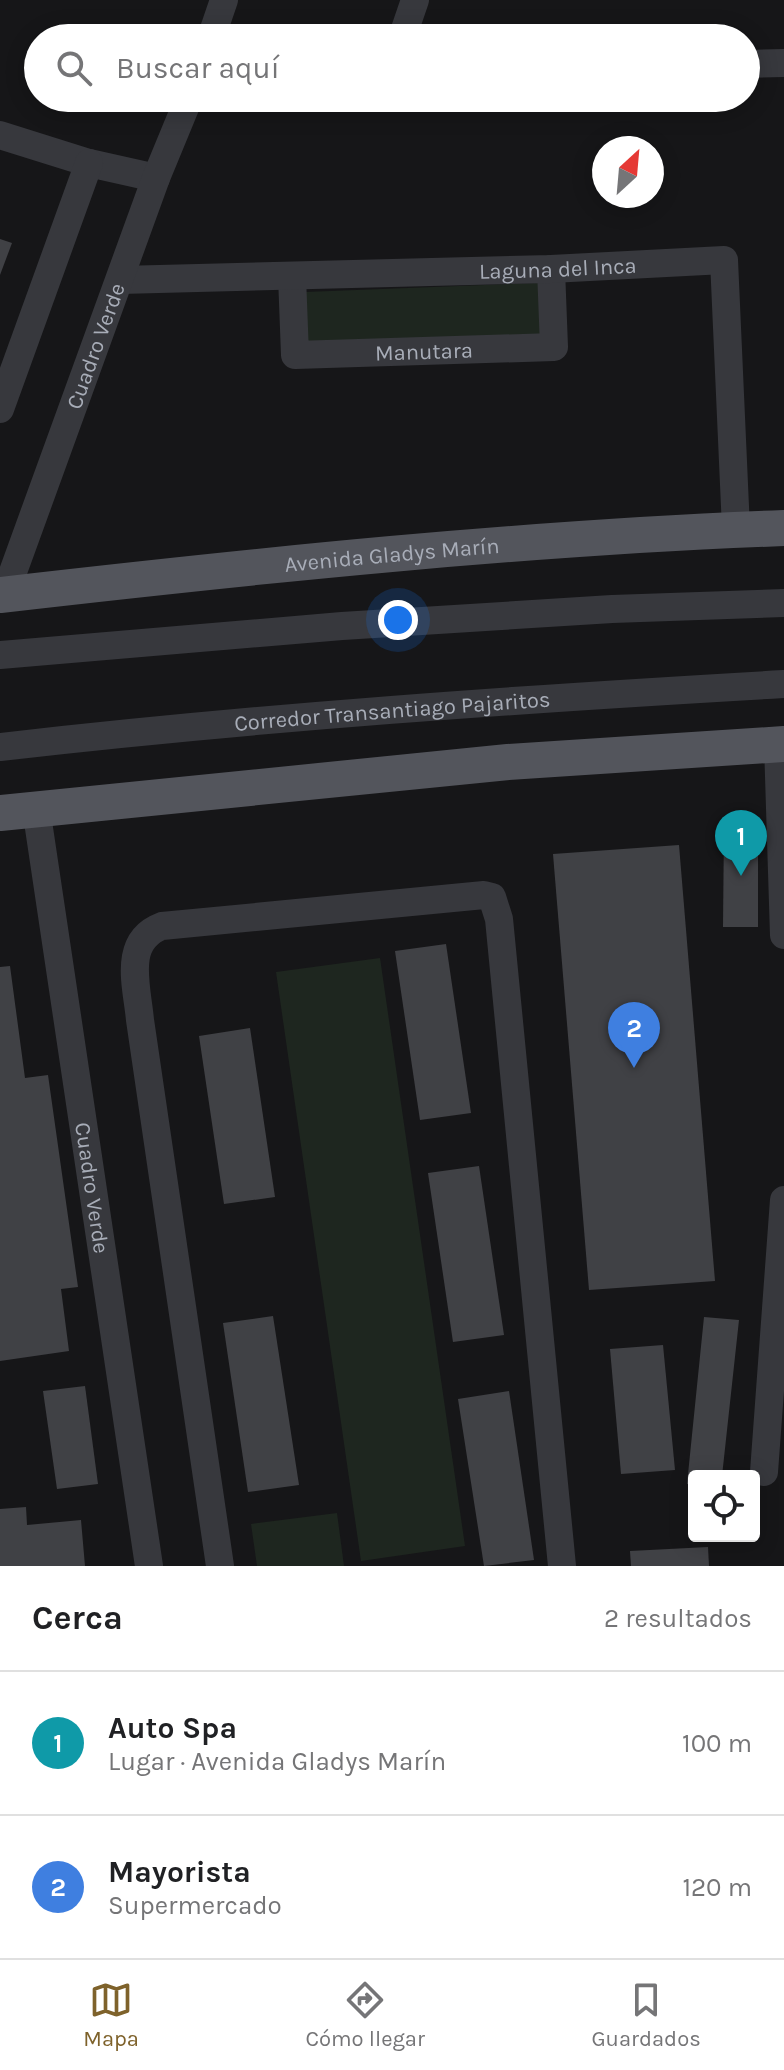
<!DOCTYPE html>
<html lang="es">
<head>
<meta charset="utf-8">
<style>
	:root { --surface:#fff; --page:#f6f6f6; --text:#202124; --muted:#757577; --line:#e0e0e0; --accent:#7e622b }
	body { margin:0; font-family:Karla,sans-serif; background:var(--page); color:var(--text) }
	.controls { position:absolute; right:24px; bottom:24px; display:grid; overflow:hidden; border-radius:8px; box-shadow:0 4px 20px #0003 }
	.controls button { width:72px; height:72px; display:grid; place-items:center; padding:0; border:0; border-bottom:2px solid var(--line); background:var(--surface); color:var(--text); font:40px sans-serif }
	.compass { position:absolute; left:592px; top:136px; width:72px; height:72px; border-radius:50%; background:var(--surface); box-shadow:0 4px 20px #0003; rotate:26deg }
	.you { position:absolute; left:398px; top:620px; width:28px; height:28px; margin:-20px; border:6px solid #fff; border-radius:50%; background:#1a73e8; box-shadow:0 0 0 12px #1a73e833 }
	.badge { display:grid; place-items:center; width:52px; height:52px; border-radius:50%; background:var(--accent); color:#fff; font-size:26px; font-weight:700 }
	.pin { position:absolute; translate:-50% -66px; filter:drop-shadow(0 2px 4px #0008) }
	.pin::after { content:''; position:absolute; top:42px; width:28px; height:24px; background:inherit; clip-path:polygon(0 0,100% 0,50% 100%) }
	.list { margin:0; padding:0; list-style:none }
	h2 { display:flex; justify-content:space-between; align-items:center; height:104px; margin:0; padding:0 32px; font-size:34px }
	h2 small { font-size:26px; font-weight:400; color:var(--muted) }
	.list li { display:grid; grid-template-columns:52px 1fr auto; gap:24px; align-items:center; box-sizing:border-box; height:144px; padding:0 32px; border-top:2px solid var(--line) }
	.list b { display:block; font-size:30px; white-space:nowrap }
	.list p { margin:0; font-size:26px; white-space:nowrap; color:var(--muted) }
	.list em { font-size:26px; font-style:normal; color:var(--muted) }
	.icon { flex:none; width:44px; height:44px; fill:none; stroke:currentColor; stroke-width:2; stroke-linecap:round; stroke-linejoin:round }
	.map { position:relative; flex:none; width:784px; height:1566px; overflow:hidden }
	.search { position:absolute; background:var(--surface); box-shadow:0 4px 20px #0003; left:24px; right:24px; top:24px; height:88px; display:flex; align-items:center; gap:20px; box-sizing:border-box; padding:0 28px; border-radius:44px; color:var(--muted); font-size:30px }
	.sheet { height:392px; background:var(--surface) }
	nav { display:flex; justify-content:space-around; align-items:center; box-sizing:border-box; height:112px; border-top:2px solid var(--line); background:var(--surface); font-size:22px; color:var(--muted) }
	nav a { display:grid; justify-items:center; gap:4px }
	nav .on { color:var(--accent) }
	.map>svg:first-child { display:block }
	.green { fill:#1e261f }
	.building { fill:#404145 }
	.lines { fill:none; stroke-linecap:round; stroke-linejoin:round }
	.minor { stroke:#37383d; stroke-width:28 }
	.major { stroke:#53555c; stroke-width:36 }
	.labels { text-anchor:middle; stroke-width:8; stroke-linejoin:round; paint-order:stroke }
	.street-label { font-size:22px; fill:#a8adb8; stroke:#111113 }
</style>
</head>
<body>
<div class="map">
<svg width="784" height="1566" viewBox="0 0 784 1566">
	<rect width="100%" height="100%" fill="#161618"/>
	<g class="green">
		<polygon points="539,283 541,334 307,342 305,292"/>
		<polygon points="380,958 465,1546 361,1561 276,972"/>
		<polygon points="337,1513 344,1566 257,1566 251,1524"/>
	</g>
	<g class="building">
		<polygon points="0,239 12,243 0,275"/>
		<polygon points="724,825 758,825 758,927 723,927"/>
		<polygon points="679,845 715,1281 589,1290 553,854"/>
		<polygon points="446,944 471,1113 420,1120 395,951"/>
		<polygon points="10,966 25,1078 48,1075 78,1287 61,1289 69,1351 0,1361 0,967"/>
		<polygon points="250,1028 275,1197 224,1204 199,1036"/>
		<polygon points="479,1166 504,1335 453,1342 428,1173"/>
		<polygon points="273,1316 299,1485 248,1492 223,1323"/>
		<polygon points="704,1317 739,1320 722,1476 694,1476 694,1485 687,1484"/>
		<polygon points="663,1345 675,1470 621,1474 610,1349"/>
		<polygon points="85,1386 98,1484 57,1489 43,1391"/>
		<polygon points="509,1391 534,1560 484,1566 458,1399"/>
		<polygon points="26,1507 27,1525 81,1520 85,1566 0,1566 0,1509"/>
		<polygon points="708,1547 709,1566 631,1566 630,1551"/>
	</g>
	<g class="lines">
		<g class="minor">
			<polyline points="211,38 224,0"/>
			<polyline points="402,38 415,0"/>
			<polyline points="746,64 784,63"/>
			<polyline points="0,135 89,163 156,178"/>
			<path id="s1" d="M292,276L295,355L554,347L551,269"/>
			<path id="s2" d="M120,280L551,269L724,260L736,529"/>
			<polyline points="0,409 89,163"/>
			<path id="s3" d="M5,594L156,178L189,98"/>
			<polyline points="0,655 342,626 612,609 784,603"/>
			<polyline points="778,744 784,935"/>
			<path id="s4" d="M0,747C261,717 522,699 784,684"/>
			<path id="s5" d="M36,808L149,1566"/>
			<polyline points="764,1472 784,1200"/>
			<path d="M220,1566L140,1020C137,986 122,941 162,926L484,895L492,897L499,919L562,1566"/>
		</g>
		<g class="major">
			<path id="s6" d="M0,595C261,565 521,538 784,528"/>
			<polyline points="0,813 508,762 784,744"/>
		</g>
	</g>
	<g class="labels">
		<g class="street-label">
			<text dy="8" stroke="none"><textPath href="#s2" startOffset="438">Laguna del Inca</textPath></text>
			<text dy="8" stroke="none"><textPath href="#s3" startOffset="264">Cuadro Verde</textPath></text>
			<text dy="8" stroke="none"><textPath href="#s1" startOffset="208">Manutara</textPath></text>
			<text dy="8" stroke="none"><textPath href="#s6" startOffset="394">Avenida Gladys Marín</textPath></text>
			<text dy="8" stroke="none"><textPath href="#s4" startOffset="394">Corredor Transantiago Pajaritos</textPath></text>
			<text dy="8" stroke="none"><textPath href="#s5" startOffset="384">Cuadro Verde</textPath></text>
		</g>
	</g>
</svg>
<div class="controls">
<button><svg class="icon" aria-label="locate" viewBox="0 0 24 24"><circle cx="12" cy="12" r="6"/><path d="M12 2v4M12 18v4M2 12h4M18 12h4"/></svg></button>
</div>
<svg class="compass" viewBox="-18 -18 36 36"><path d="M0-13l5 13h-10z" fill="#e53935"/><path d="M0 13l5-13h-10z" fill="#757577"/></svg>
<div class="you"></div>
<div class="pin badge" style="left:741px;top:876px;background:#0f9aa8">1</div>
<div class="pin badge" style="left:634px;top:1068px;background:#3f7fe0">2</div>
<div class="search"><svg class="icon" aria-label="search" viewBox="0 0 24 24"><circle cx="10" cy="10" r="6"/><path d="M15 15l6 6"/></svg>Buscar aquí</div>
</div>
<section class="sheet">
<h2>Cerca<small>2 resultados</small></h2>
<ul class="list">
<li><span class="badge" style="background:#0f9aa8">1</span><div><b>Auto Spa</b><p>Lugar · Avenida Gladys Marín</p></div><em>100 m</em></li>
<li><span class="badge" style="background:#3f7fe0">2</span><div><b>Mayorista</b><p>Supermercado</p></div><em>120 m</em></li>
</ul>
</section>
<nav>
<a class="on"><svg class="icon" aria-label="map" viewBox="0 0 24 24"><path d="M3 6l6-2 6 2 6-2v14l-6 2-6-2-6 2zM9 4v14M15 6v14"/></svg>Mapa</a>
<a><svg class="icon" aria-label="directions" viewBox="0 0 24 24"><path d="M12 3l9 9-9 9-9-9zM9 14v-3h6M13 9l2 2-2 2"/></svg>Cómo llegar</a>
<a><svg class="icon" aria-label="saved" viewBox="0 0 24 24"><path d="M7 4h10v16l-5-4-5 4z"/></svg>Guardados</a>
</nav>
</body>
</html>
